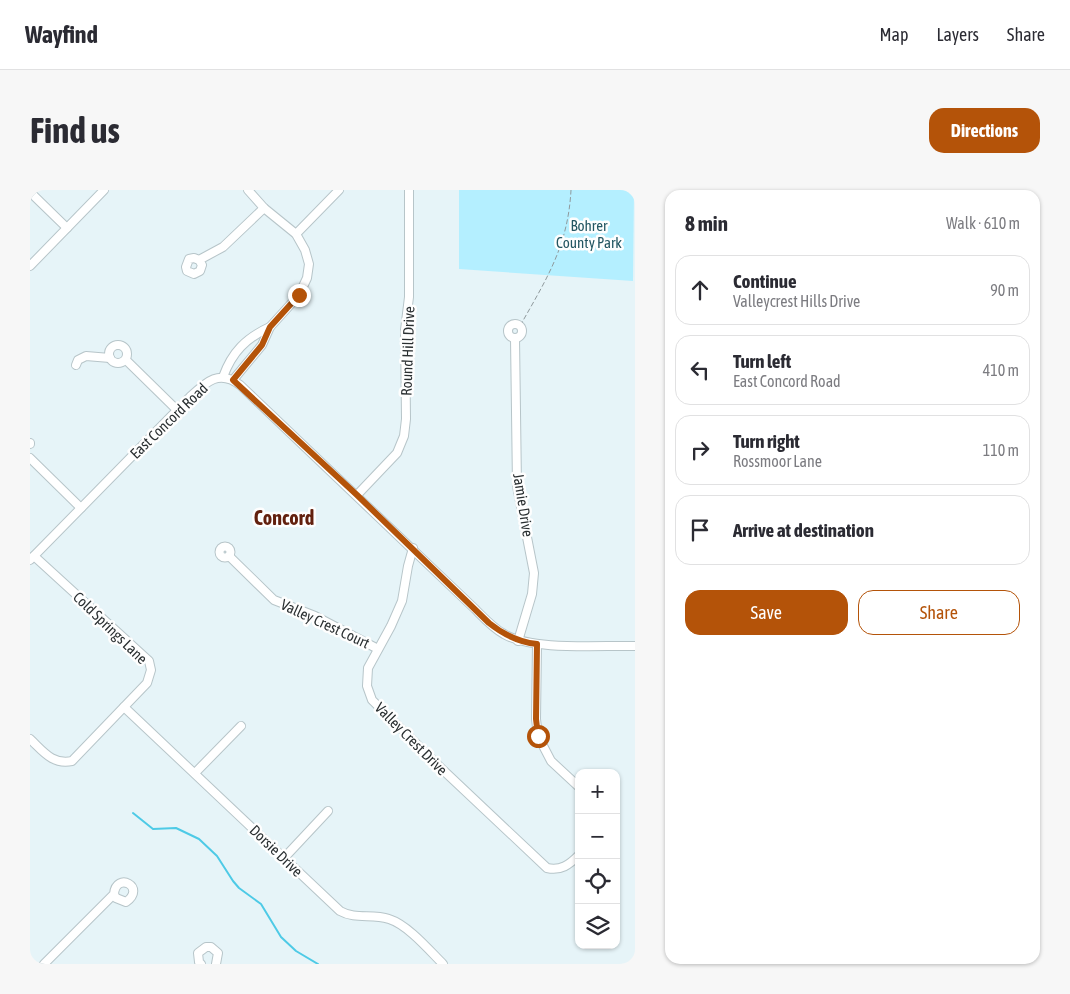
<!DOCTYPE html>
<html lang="en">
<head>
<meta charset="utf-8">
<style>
	:root { --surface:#fff; --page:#f7f7f7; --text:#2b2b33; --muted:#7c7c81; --line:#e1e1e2; --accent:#b45309 }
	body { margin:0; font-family:"Asap Condensed",sans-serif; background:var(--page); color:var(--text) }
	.controls { position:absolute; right:15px; bottom:15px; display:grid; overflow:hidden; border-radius:10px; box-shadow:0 1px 4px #0004 }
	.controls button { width:45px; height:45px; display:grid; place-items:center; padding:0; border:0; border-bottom:1px solid var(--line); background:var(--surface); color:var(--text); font:25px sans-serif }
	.stop { position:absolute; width:15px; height:15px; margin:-11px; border:4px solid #b45309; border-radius:50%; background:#fff }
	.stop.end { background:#b45309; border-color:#fff; box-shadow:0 1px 5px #0008 }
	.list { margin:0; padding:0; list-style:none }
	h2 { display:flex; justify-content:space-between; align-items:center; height:65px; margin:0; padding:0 20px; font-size:21px }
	h2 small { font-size:16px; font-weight:400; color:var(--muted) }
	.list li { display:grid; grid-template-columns:32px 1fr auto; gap:15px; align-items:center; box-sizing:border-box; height:70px; margin:0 10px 10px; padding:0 10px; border:1px solid var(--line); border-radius:15px }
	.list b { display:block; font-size:19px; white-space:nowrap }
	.list p { margin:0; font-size:16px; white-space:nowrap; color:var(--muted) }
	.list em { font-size:16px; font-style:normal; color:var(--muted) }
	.actions { display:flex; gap:10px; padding:15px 20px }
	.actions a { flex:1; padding:11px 0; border:1px solid var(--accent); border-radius:15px; text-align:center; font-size:18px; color:var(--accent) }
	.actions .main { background:var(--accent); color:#fff }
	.icon { flex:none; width:28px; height:28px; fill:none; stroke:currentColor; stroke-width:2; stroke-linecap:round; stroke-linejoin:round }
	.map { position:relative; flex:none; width:605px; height:774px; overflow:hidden; border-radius:15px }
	header { display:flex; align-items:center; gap:30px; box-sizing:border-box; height:70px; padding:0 25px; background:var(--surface); border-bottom:1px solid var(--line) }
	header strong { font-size:24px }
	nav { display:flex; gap:28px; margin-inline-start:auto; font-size:18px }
	.intro { display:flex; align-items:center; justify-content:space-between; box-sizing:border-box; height:120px; padding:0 30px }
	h1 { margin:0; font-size:35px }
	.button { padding:12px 22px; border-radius:15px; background:var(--accent); color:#fff; font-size:18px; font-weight:700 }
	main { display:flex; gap:30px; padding:0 30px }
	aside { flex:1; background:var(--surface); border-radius:15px; box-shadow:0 1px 4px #0004 }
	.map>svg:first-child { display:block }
	.green { fill:#b4efff }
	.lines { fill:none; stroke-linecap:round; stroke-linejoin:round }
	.stream { stroke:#4ecae6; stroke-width:2 }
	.minor-casing { stroke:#b7c5c9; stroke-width:10 }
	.path { stroke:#8f999c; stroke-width:1; stroke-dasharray:5 2.5; stroke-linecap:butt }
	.minor { stroke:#fff; stroke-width:8 }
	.route { stroke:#b45309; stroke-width:6 }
	.labels { text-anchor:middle; stroke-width:5; stroke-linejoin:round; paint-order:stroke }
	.park-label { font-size:15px; fill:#235662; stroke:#fefefe }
	.street-label { font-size:15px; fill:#2a2f31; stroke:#fefefe }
	.district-label { font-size:20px; font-weight:bold; fill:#62200e; stroke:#fefefe }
</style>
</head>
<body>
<header>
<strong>Wayfind</strong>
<nav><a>Map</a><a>Layers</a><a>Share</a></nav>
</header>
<div class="intro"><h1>Find us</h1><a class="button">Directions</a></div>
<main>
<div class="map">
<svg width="605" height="774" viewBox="0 0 605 774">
	<rect width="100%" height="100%" fill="#e6f4f8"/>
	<polygon class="green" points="429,0 604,0 603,91 429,79"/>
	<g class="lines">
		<polyline class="stream" points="103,623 123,639 146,638 169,649 187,666 203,691 209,698 231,714 251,747 266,761 288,774"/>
		<g class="minor-casing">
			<g id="minor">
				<polyline points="0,2 37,38"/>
				<polyline points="266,44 309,0"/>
				<polyline points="169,70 172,75 170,81 164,84 157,81 156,77 159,69 164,68 169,70 193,57 234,18"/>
				<polyline points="0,76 74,0"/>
				<circle cx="485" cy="141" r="7"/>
				<polyline points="485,148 487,296 504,383 502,404 488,451"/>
				<circle cx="88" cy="164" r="9"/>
				<polyline points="96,170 147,220"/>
				<polyline points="46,175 48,170 56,166 80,168"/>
				<path d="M193,187C202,162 216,148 240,137"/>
				<polyline points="203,190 232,155 240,137 269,105 277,88 279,74 275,60 266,44 234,18 218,0"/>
				<polyline points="0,253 0,254"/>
				<polyline points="0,268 51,318"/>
				<polyline points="327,305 367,263 374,246 376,229 375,140 379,107 379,0"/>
				<circle cx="195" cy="362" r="5.5"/>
				<path d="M383,358L378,376L372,411L361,436L338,478L337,496L342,510L413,580L517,678C531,681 539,675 549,665"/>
				<polyline points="199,366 244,410 285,426 348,459"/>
				<path d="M0,370L160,207C176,192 189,179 210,195L445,419C454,428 463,438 474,444C502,461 571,455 605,456"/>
				<polyline points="507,454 506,529 508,546 521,571 549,597"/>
				<path d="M94,517L310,721C326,730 342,723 359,729C378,735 399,760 413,774"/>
				<path d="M0,549C13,561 22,575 42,571L117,493L121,480L119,471L4,366"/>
				<polyline points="165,583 211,536"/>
				<polyline points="254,668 298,621"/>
				<path d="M14,774L84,704C86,681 117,697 96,712L86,708L84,704"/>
				<polyline points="171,774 169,772 168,763 176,757 181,757 188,763 186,774"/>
			</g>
		</g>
		<path class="path" d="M490,136C517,88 538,56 541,0"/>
		<use href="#minor" class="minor"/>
	</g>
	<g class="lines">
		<path class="route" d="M269,105L240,137L232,155L203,190L327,305L459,433C474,445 488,452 507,454L506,529L508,546"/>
	</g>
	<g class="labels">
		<g class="park-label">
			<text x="559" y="41">Bohrer<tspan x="559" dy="17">County Park</tspan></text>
		</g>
		<g class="street-label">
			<text transform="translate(378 161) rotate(-88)" y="5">Round Hill Drive</text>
			<text transform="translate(139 231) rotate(-44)" y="5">East Concord Road</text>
			<text transform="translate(493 315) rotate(81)" y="5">Jamie Drive</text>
			<text transform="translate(295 434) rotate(25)" y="5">Valley Crest Court</text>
			<text transform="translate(80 438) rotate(44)" y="5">Cold Springs Lane</text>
			<text transform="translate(381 549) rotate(45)" y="5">Valley Crest Drive</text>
			<text transform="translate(246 661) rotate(44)" y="5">Dorsie Drive</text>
		</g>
		<g class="district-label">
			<text x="254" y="335">Concord</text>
		</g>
	</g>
</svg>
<div class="controls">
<button>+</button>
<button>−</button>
<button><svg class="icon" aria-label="locate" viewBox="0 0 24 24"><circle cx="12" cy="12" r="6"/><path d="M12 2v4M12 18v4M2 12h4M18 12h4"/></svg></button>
<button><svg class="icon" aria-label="layers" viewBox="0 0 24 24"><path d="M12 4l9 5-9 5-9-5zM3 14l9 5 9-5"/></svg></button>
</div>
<div class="stop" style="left:508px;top:546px"></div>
<div class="stop end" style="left:269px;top:105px"></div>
</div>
<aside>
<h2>8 min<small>Walk · 610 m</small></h2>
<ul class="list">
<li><svg class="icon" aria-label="ahead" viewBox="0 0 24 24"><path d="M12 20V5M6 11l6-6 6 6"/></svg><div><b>Continue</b><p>Valleycrest Hills Drive</p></div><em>90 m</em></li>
<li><svg class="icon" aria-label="left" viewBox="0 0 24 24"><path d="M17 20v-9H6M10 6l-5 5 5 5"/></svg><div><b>Turn left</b><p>East Concord Road</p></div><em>410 m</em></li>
<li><svg class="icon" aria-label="right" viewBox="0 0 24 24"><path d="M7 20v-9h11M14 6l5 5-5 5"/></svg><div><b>Turn right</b><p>Rossmoor Lane</p></div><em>110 m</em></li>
<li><svg class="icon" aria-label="arrive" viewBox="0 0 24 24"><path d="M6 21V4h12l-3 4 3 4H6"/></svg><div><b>Arrive at destination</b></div></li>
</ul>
<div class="actions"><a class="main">Save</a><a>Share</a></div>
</aside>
</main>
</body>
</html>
